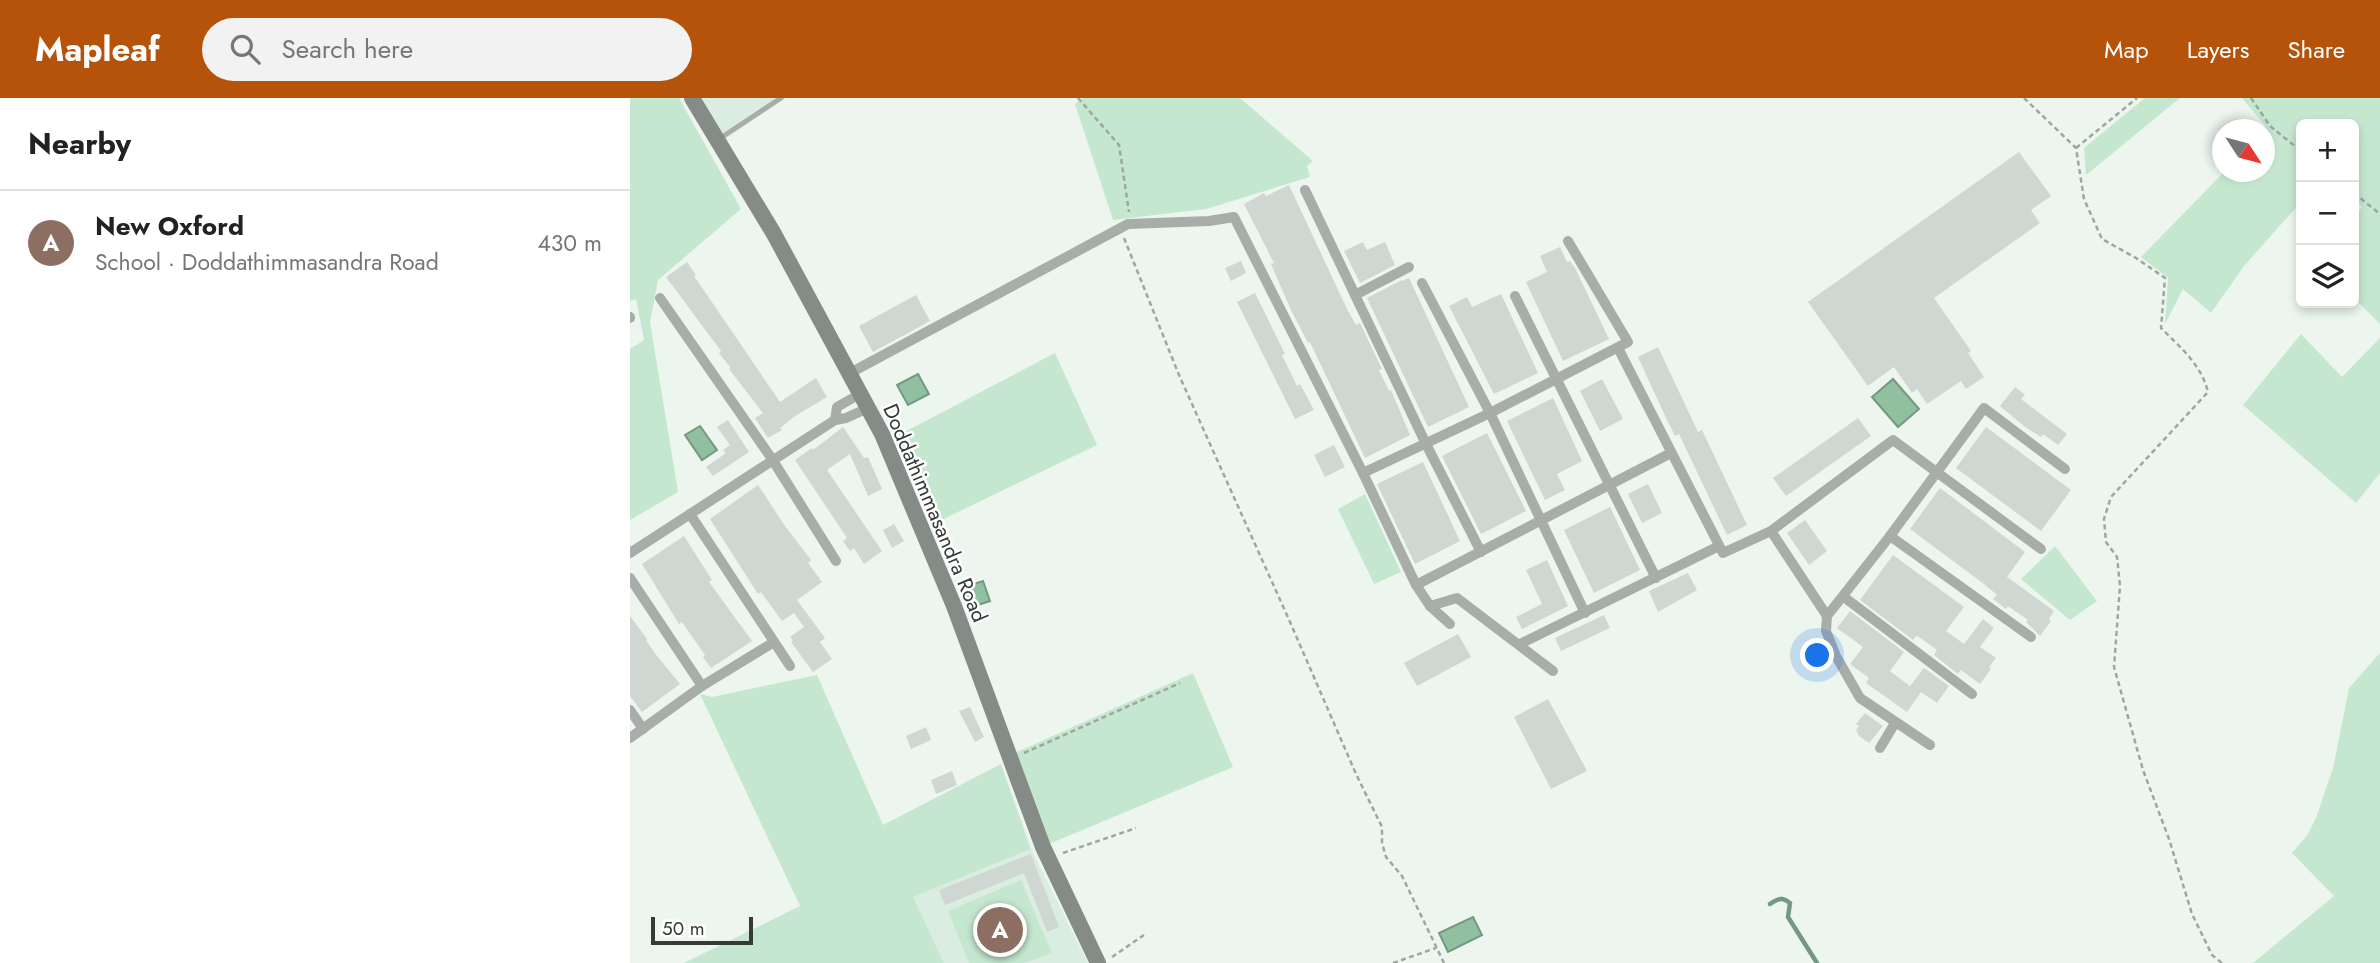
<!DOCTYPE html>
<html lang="en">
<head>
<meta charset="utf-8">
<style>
	:root { --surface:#fff; --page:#f2f2f2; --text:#222; --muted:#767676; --line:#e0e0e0; --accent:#b45309 }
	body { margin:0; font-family:Jost,sans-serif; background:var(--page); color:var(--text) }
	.controls { position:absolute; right:21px; top:21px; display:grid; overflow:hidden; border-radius:10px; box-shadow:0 4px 10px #0003 }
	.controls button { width:63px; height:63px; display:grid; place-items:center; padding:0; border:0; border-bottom:2px solid var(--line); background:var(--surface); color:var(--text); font:35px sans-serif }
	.compass { position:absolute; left:1582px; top:21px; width:63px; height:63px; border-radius:50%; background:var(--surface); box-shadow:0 4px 10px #0003; rotate:126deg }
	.scale { position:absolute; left:21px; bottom:18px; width:102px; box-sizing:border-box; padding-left:7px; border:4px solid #373b38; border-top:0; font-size:19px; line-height:24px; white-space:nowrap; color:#373b38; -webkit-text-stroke:5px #fff; paint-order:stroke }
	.you { position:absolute; left:1188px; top:558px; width:24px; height:24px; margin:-18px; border:5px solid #fff; border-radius:50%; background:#1a73e8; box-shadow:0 0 0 10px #1a73e833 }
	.badge { display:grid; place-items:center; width:46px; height:46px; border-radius:50%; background:var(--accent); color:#fff; font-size:23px; font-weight:700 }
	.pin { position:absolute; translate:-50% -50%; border:4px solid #fff; box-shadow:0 2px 7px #0006 }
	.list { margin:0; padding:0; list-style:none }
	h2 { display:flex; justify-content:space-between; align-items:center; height:91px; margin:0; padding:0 28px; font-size:30px }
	h2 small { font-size:23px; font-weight:400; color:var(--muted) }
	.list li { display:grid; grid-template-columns:46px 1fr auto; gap:21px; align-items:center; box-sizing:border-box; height:105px; padding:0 28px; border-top:2px solid var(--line) }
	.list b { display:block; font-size:26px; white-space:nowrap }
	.list p { margin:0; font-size:23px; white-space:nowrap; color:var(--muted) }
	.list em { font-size:23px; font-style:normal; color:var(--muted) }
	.icon { flex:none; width:38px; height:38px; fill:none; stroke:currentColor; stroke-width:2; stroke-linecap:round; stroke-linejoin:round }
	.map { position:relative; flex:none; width:1750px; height:865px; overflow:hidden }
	header { display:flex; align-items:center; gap:42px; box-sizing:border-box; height:98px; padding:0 35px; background:var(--accent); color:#fff }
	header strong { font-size:33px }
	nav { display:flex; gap:38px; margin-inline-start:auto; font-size:24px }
	.search { width:490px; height:63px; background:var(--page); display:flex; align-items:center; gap:18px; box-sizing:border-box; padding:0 24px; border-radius:38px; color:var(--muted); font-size:26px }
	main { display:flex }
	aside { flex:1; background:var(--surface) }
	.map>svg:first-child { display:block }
	.built { fill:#dbece0 }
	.green { fill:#c5e7d0 }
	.water { fill:#91c0a1; stroke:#769882; stroke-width:2 }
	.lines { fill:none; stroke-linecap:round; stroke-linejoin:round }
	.stream { stroke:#769882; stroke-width:4.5 }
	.building { fill:#ced7d1 }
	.path { stroke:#9ea6a0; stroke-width:2.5; stroke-dasharray:5 3.5; stroke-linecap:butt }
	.lane { stroke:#a9adaa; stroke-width:5 }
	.street { stroke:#a9adaa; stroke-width:10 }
	.secondary { stroke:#858b87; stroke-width:16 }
	.labels { text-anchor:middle; stroke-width:5; stroke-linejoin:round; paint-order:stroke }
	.street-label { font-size:21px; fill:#373b38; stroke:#fff }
</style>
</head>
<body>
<header>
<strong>Mapleaf</strong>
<div class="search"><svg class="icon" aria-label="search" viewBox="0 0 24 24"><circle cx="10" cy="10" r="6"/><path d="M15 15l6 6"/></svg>Search here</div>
<nav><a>Map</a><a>Layers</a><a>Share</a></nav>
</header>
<main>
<aside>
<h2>Nearby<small></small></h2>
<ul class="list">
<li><span class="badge" style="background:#8d6e63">A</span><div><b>New Oxford</b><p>School · Doddathimmasandra Road</p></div><em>430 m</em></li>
</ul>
</aside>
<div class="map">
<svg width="1750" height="865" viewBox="0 0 1750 865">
	<rect width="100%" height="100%" fill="#ecf6ef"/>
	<g class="built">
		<polygon points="72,0 156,0 95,41"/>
		<polygon points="401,751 458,865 314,865 282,799"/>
	</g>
	<g class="green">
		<polygon points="0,0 49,0 111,111 28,182 20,224 48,394 0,422 0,251 14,242 6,201 0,203"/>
		<polygon points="453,0 610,0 683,63 677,68 680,79 576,111 483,122 445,6"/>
		<polygon points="1515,0 1550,0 1456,77 1454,50"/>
		<polygon points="1612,0 1750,0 1750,226 1724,200 1724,119 1732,109 1724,102 1724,26 1671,26 1671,104 1614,168 1581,215 1553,191 1535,226 1538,180 1511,159 1594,74 1634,74 1634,31 1636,29"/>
		<polygon points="1671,236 1712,279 1750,240 1750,375 1726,405 1613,307"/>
		<polygon points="425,255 467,347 303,426 265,339"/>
		<polygon points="735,396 771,474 744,486 708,411"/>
		<polygon points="1425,448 1467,503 1440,522 1391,481"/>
		<polygon points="1750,555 1750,865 1623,865 1704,798 1662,755 1678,736 1686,720 1703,670 1719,590"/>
		<polygon points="563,575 603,669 419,746 385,655"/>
		<polygon points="187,577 253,727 371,666 401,751 283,799 314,865 54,865 170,808 70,596 82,599"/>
		<polygon points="391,782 422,855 395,865 339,865 318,813"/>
	</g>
	<g class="water">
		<polygon points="288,276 299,296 278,307 267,287"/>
		<polygon points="1263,281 1289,311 1268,329 1242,299"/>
		<polygon points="70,328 87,352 72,362 55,337"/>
		<polygon points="353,483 360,503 342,509 335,489"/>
		<polygon points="843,819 852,837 818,854 809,835"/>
	</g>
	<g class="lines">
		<path class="stream" d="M1140,806C1148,801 1152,798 1160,805L1158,819L1187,865"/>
	</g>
	<g class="building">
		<polygon points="1389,54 1421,98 1401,112 1410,125 1304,200 1341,253 1338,255 1354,279 1336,291 1331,283 1297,306 1287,291 1282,295 1264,269 1238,288 1178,204"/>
		<polygon points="659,87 717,211 726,227 730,225 752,271 749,272 759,293 761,292 780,337 735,360 680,244 678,245 661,212 641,166 644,165 614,106 634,95 636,98"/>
		<polygon points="733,144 737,152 755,144 765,167 730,185 714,153"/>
		<polygon points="930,149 937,164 940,163 945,170 979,241 933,263 896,184 917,174 910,158"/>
		<polygon points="611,163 616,175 601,183 595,170"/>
		<polygon points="57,164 66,177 64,178 150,304 186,280 197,299 165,318 150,330 152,332 138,340 125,320 133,315 99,271 101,270 89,255 91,253 36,179"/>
		<polygon points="779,180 839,309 798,329 737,200 772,182 772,183"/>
		<polygon points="625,195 655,256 652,257 667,288 670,286 684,312 665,321 607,204"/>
		<polygon points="871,196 908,275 864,296 819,208 837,199 842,209"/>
		<polygon points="286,197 300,223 243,254 229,228"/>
		<polygon points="1028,249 1068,334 1072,332 1117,427 1097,437 1049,336 1045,338 1037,322 1008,259"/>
		<polygon points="972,281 993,321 970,333 950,293"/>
		<polygon points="1385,289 1395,297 1391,301 1437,336 1428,347 1413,336 1411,339 1395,329 1370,308"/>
		<polygon points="923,300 952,363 927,376 935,392 915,402 877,323"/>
		<polygon points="1228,320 1241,338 1156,398 1143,380"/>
		<polygon points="98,322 119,354 83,378 76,369 96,355 93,352 100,347 87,329"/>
		<polygon points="213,329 234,360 238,359 252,391 238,398 220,356 197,372 252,453 234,466 224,450 220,453 213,443 217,440 165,362 182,350 183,352"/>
		<polygon points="1356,329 1441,392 1411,433 1326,370"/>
		<polygon points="857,335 896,413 851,436 812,358"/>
		<polygon points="704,347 715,369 695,379 684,357"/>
		<polygon points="793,364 830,443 785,466 747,386"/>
		<polygon points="1018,386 1032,415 1012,425 998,396"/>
		<polygon points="128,387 155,428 181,462 178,465 192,484 167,502 195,540 190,544 202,561 183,574 161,544 163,543 160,539 174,529 164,515 152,523 131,494 128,496 80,421"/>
		<polygon points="1310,390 1395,454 1377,479 1424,513 1419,521 1421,523 1410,538 1396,524 1398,522 1378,508 1376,511 1363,501 1367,497 1354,486 1280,431"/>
		<polygon points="980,409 1010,472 964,495 934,432"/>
		<polygon points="1175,422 1197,453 1179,467 1157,435"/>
		<polygon points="264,426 274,443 262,450 253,432"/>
		<polygon points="54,438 82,482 79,484 122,543 81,570 73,559 75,557 52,524 49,526 12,466"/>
		<polygon points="1263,457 1334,509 1316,533 1334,546 1353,521 1364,530 1350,549 1366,560 1359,569 1361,571 1350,586 1331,572 1328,576 1304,557 1307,552 1289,539 1286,538 1283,542 1230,502"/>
		<polygon points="917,462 938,508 892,531 886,519 912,506 896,472"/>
		<polygon points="1058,475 1067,492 1028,514 1019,493"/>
		<polygon points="1220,513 1274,554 1260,573 1280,588 1294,570 1319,588 1307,605 1291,594 1277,614 1236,585 1239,580 1220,566 1233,549 1207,530"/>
		<polygon points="974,517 980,530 931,553 925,540"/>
		<polygon points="0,518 17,541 16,542 27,558 50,586 12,614 0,598"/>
		<polygon points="828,536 841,559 787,588 774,565"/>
		<polygon points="918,601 957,673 921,691 884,619"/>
		<polygon points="340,609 354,639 345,644 329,613"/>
		<polygon points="1235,615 1253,628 1239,645 1229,638 1226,632 1229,628 1226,626"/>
		<polygon points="296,629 301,642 281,651 276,638"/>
		<polygon points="322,673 327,687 306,696 301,682"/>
		<polygon points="401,756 429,829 417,834 394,775 315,807 309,792"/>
	</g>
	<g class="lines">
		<g class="path">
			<polyline points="448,0 489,47 499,114"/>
			<path d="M1394,0L1446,50L1454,101L1472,141L1506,160L1535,180L1531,230C1550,249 1571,266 1578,294L1481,399L1474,421L1476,444L1487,459L1490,488L1484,569L1513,672L1539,741L1562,816L1582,857L1592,865"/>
			<polyline points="1621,0 1640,28 1671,53"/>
			<polyline points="1446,50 1507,0"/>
			<polyline points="1724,95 1750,116"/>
			<polyline points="494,140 549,277 660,524 726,676 752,729 752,745 756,759 772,778 814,865"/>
			<polyline points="394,655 550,585"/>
			<polyline points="433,755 506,730"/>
			<polyline points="482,859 514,837"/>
			<polyline points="763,865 806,850"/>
		</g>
		<polyline class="lane" points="89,41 151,0"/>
		<g class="street">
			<polyline points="675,92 796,346 851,454"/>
			<polyline points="792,185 860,315 955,515"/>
			<polyline points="725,197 779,169"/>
			<polyline points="885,198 1026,480"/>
			<polyline points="30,200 142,361 206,463"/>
			<polyline points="0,220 0,219"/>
			<polyline points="988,250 1093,455 1141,433 1263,342 1411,451"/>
			<polyline points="220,275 498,126 579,123 604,119 733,375 786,487 800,508 820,526"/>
			<polyline points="205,322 207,309 230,296"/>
			<polyline points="733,375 860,315 998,244 938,143"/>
			<polyline points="60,416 160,568"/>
			<polyline points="1141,433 1197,518 1196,533 1206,558 1230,600 1300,647"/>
			<polyline points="1260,438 1401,539"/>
			<polyline points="0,455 205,322 216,320 238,310"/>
			<polyline points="0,480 72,588"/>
			<polyline points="786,487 1041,355"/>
			<polyline points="1214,499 1342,596"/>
			<polyline points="800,508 827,500 923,573"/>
			<polyline points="1197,518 1260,438 1354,310 1435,371"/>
			<polyline points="890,546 1089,448"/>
			<polyline points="0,612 13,631"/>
			<polyline points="0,640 72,588 144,544"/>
			<polyline points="1250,650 1265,625"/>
		</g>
		<polyline class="secondary" points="62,0 144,136 252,336 324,508 413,749 468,865"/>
	</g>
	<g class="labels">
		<g class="street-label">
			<text transform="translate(305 415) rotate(67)" y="7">Doddathimmasandra Road</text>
		</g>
	</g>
</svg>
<div class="controls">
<button>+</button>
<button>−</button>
<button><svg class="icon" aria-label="layers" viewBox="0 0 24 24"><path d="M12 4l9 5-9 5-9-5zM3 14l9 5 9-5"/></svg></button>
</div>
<svg class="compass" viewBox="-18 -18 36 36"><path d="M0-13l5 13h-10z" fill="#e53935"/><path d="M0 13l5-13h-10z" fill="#767676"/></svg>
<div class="scale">50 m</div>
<div class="you"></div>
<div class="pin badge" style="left:370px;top:832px;background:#8d6e63">A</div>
</div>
</main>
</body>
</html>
